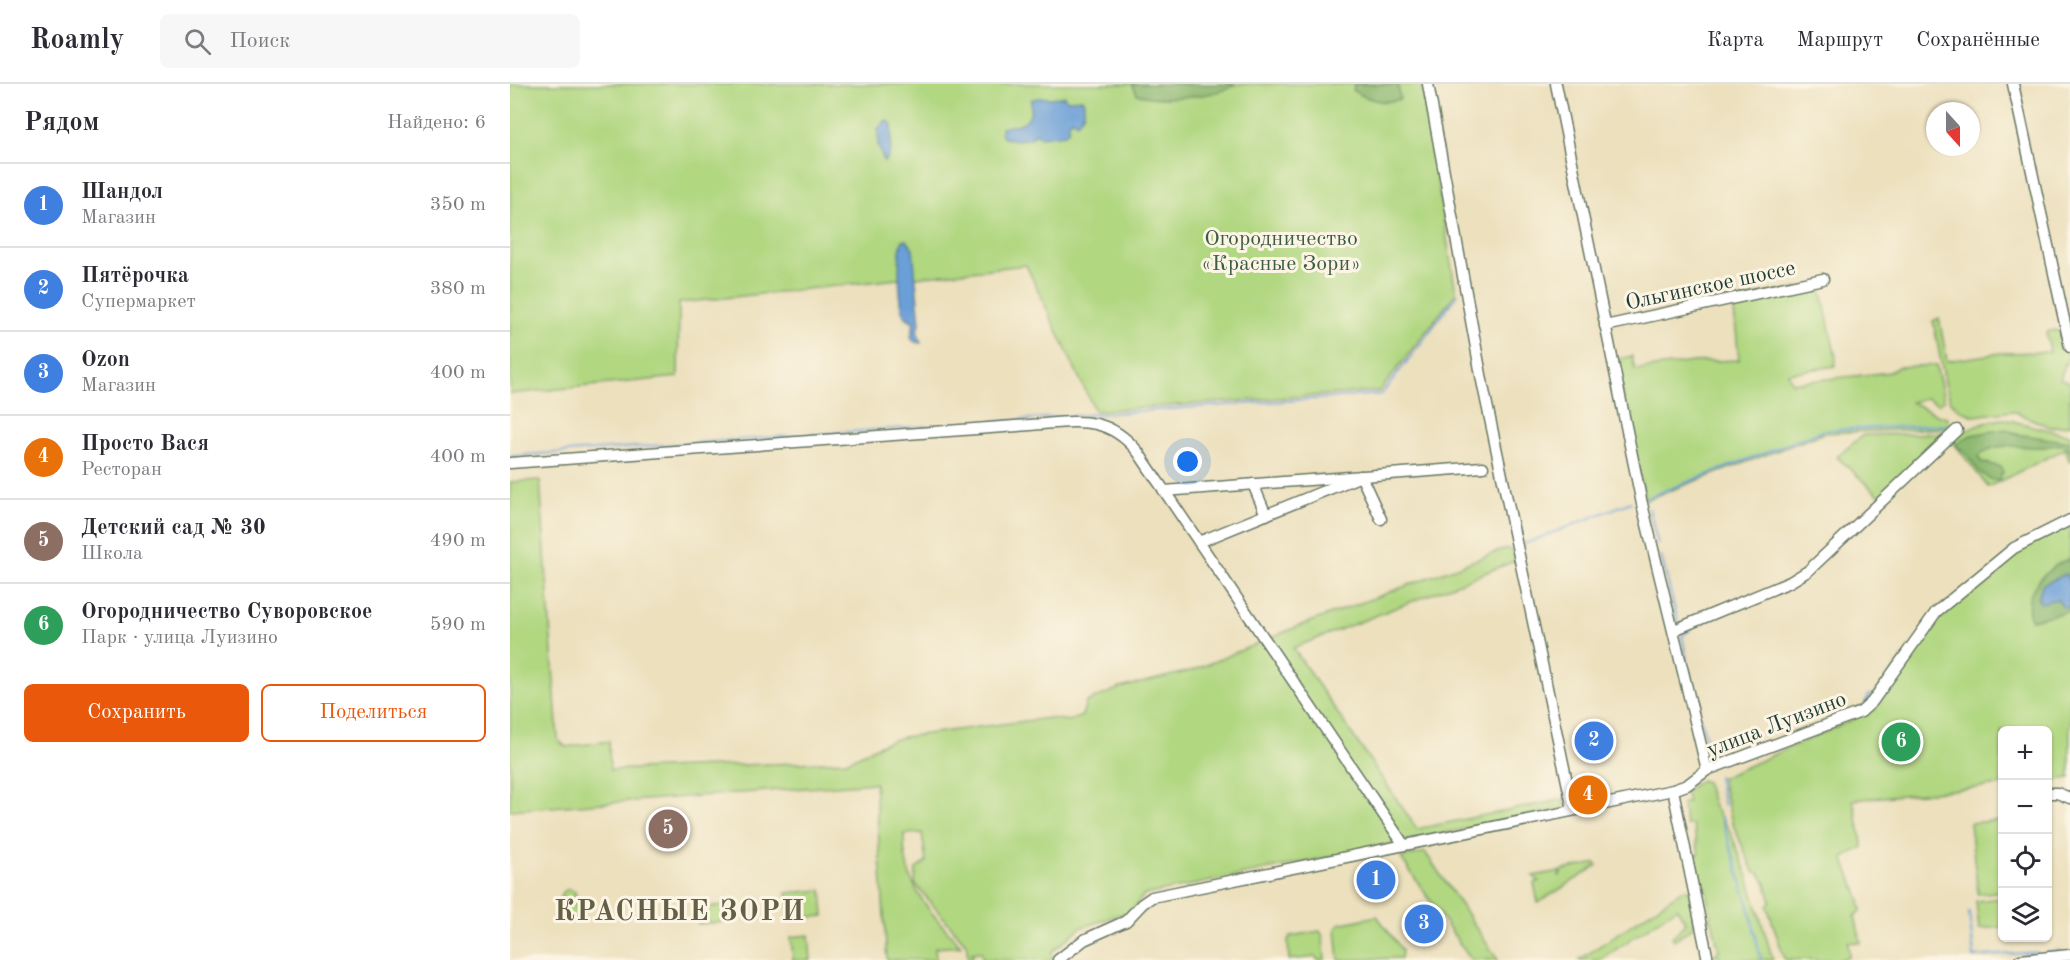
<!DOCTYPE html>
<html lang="ru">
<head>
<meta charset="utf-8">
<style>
	:root { --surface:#fff; --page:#f7f7f7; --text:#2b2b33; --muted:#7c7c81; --line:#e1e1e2; --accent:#ea580c }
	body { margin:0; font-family:"Old Standard TT",serif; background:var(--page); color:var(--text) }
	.controls { position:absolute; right:18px; bottom:18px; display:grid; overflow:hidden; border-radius:9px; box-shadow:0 2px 4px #0004 }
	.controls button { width:54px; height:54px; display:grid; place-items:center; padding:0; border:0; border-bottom:2px solid var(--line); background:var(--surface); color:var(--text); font:30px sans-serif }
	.compass { position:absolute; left:1416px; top:18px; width:54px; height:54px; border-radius:50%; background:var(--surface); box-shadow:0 2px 4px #0004; rotate:159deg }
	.you { position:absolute; left:678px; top:378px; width:21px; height:21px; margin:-15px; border:4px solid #fff; border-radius:50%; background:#1a73e8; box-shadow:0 0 0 9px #1a73e833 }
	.badge { display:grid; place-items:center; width:39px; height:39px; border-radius:50%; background:var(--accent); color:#fff; font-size:20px; font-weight:700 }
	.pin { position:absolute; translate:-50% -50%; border:3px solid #fff; box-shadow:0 2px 6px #0006 }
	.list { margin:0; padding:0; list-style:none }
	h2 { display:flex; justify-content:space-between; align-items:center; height:78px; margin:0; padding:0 24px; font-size:26px }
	h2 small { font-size:20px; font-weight:400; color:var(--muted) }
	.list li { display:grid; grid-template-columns:39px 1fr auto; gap:18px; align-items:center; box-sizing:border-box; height:84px; padding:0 24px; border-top:2px solid var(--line) }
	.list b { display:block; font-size:22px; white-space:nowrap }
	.list p { margin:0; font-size:20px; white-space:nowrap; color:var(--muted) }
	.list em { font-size:20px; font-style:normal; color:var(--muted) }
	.actions { display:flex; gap:12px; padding:18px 24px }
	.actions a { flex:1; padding:14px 0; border:2px solid var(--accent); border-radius:9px; text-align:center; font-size:21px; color:var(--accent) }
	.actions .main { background:var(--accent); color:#fff }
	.icon { flex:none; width:33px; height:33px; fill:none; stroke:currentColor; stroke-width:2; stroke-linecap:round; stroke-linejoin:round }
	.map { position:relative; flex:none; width:1560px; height:876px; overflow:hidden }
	header { display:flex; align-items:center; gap:36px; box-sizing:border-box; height:84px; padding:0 30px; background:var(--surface); border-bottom:2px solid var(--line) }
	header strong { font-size:28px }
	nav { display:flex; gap:33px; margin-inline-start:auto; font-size:21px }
	.search { width:420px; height:54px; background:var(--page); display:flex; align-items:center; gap:15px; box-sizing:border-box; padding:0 21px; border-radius:9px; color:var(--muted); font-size:22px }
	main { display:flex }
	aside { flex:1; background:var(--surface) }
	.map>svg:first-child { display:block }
	.green { fill:#b1d781; stroke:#688a5a; stroke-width:1.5 }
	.forest { fill:#8cb86f; stroke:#567a52; stroke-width:1.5 }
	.water { fill:#6a9fd7; stroke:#446e86; stroke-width:1.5 }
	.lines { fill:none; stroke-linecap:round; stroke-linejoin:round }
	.stream { stroke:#6a9fd7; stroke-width:2 }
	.minor-casing { stroke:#677664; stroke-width:13 }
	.minor { stroke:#fff; stroke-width:10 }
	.labels { text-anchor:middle; stroke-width:6; stroke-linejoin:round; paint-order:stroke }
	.park-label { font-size:22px; fill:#3c5c43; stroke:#fcf5e5 }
	.street-label { font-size:22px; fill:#1f3d34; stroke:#fcf5e5 }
	.district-label { font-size:28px; font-weight:bold; letter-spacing:1.5px; fill:#646048; stroke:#fcf5e5 }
</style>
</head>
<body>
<header>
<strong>Roamly</strong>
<div class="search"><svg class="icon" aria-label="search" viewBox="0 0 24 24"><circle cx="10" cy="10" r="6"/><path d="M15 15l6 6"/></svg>Поиск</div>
<nav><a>Карта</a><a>Маршрут</a><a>Сохранённые</a></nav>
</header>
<main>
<aside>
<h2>Рядом<small>Найдено: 6</small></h2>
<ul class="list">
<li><span class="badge" style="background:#3f7fe0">1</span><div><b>Шандол</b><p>Магазин</p></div><em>350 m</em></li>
<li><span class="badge" style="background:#3f7fe0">2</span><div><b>Пятёрочка</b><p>Супермаркет</p></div><em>380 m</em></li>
<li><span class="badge" style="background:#3f7fe0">3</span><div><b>Ozon</b><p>Магазин</p></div><em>400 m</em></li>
<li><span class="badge" style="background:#e8710a">4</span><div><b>Просто Вася</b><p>Ресторан</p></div><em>400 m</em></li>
<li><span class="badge" style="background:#8d6e63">5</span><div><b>Детский сад № 30</b><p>Школа</p></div><em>490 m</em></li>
<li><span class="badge" style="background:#2e9e5b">6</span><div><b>Огородничество Суворовское</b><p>Парк · улица Луизино</p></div><em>590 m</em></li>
</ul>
<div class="actions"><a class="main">Сохранить</a><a>Поделиться</a></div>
</aside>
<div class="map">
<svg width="1560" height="876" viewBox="0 0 1560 876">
	<rect width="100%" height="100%" fill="#fcf5e5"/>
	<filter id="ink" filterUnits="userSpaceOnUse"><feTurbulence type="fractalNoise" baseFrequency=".0167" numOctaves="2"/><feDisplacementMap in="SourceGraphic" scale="12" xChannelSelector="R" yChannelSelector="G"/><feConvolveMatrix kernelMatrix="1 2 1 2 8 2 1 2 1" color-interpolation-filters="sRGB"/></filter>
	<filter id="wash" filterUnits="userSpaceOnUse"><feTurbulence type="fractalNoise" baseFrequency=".008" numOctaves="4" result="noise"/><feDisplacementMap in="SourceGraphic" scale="24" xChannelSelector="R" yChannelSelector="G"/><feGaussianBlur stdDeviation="1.35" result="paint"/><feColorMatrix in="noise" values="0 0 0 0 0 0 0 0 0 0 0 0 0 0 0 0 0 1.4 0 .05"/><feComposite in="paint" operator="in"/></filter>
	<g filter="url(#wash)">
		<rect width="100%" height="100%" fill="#ece0bd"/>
		<g class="green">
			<polygon points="0,0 911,0 946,209 870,307 585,327 516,181 169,219 168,293 0,310"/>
			<polygon points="1310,200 1326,274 1325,282 1278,289 1282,299 1380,288 1388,283 1426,281 1434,316 1428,320 1417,314 1401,318 1430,332 1437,333 1439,344 1314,349 1135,416 1106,276 1122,272 1125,286 1183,278 1229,276 1223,217"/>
			<polygon points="1429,234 1437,277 1491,269 1540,268 1536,248 1545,246 1552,249 1558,272 1550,295 1560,298 1560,341 1540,343 1503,327 1464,332 1450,326 1441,318 1436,303 1423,237"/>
			<path d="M1494,335L1560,351V378L1555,365L1478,403L1443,358C1449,346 1481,336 1494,335Z"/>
			<polygon points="1436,349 1438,351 1371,413 1327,373 1353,351"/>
			<path d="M30,396L48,656L56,663L99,657L100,686L338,677L374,659L393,653L539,634L559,637L572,632L576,618L610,604L684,586L789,542L997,464L1004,469L1005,477L783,564L907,745L1054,715V720L1051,725L634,811L617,833L614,830L608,831L570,844L541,869L544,876H473L471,868L462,869L463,876H458L457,861L405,800L406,785L416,778L412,749L394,750C392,802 419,826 451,862L425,864L426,876H377L365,699L0,726V398Z"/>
			<polygon points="1560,441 1560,694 1538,697 1538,646 1492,646 1492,701 1343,716 1353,763 1333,774 1350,816 1351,827 1345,832 1351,859 1338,858 1339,872 1331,876 1275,876 1257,822 1261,818 1256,800 1250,790 1243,787 1222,738 1211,694 1342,636 1426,536 1501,470 1504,472 1521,459"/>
			<polygon points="1191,696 1196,698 1204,723 1220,747 1237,790 1263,876 1211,876 1209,871 1203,871 1209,867 1202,836 1195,836 1201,832 1195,802 1189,802 1183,773 1189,770 1183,741 1176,741 1172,720 1178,718 1175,707"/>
			<polygon points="1492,736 1492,807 1468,810 1460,739"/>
			<polygon points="915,768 988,876 961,876 891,774"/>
			<polygon points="1086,779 1087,782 1028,819 1024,799 1029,797 1023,792 1050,787 1049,793 1053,786"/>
			<polygon points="59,805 65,808 66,813 63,819 70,827 68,833 63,836 54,829 56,820 50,814 52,808"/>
			<polygon points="1174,805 1178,805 1184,838 1183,843 1164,856 1162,853 1176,839 1167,824 1090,876 1069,876"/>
			<polygon points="312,806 314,832 279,835 277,809"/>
			<polygon points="1492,814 1492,843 1469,845 1466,817"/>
			<polygon points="215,821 216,838 188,840 188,825"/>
			<polygon points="867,832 892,866 891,874 829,876 826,845 829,840"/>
			<polygon points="810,847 813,853 815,876 807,876 806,873 779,876 778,856 781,852"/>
			<polygon points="299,851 301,876 283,876 281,853"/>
		</g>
		<g class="forest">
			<path d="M622,0H726C707,13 649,18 627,10Z"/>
			<path d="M844,0H888L890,15C874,21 858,15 843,7Z"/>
			<path d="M1496,345L1506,350L1560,358V369L1558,364C1550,358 1543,362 1534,363C1514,365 1487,355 1469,372L1471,378L1491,383L1493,388L1488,397C1463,393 1465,371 1446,362L1447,359L1461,351Z"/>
			<path d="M1560,474V500L1556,490L1532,501L1528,515H1547L1558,524L1560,520V527L1521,536C1510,508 1536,484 1560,474Z"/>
		</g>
		<g class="water">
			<path d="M554,12L557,16L572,15L574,18V29L567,39L563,35L559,38V45L555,50L531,53L525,49L522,54L508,56L494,54L491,50V44C510,40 523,41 521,16C533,11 542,16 554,12Z"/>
			<path d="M376,36L382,40C381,51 383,71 374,78L368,61V45Z"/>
			<path d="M393,156H397L403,165L410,240L407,247L411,259L405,258L401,254L404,238C401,236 398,235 396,233C388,223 387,166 393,156Z"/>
			<polygon points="1556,490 1560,500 1559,524 1553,523 1547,515 1531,519 1528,516 1532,501"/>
		</g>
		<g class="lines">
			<g class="stream">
				<polyline points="0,372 872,310 948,210"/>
				<polyline points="1136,414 1315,346 1435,341"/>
				<polyline points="1139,425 1148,460"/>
				<polyline points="1014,460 1121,418"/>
				<polyline points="1151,472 1168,539"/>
				<polyline points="1177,578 1172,552 1181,545"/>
				<polyline points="1179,585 1189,627"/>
				<polyline points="1355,618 1360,610"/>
				<polyline points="1190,633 1202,676 1232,666"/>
				<polyline points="1246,661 1259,657"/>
				<polyline points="1208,692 1214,722"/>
				<polyline points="1211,733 1238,819 1251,876"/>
				<polyline points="1459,828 1464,873 1527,868"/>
				<polyline points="1535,868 1551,867"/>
			</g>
		</g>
	</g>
	<g filter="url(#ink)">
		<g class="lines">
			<g class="minor-casing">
				<g id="minor">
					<polyline points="918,0 973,302 1063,726"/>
					<polyline points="1046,0 1132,420 1197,686"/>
					<polyline points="1503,0 1560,263"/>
					<polyline points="1095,242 1313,195"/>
					<path d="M0,379L520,341C565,338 596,329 628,368L894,761"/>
					<polyline points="743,400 756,431"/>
					<polyline points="654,407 973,383"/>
					<polyline points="689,458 851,392 871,435"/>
					<polyline points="1164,546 1280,498 1298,487 1447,346"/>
					<polyline points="1163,706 1198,876"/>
					<polyline points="1538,709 1547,709 1560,714"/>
					<polyline points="548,876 574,856 616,837 632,820 642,813 1163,706 1177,701 1197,686 1351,628 1362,618 1426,528 1504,464 1560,436"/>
					<polyline points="1510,876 1560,871"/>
				</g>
			</g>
			<use href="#minor" class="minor"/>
		</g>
	</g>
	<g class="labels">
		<g class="park-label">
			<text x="771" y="161">Огородничество<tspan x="771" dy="25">«Красные Зори»</tspan></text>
		</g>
		<g class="street-label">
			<text transform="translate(1200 200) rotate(-12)" y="8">Ольгинское шоссе</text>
			<text transform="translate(1266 639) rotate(-21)" y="8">улица Луизино</text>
		</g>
		<g class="district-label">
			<text x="170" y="836">КРАСНЫЕ ЗОРИ</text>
		</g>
	</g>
</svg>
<div class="controls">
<button>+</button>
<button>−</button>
<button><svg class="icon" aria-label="locate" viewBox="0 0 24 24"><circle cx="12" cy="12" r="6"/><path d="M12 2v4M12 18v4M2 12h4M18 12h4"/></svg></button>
<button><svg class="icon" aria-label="layers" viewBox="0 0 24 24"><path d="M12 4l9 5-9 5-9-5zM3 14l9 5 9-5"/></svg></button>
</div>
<svg class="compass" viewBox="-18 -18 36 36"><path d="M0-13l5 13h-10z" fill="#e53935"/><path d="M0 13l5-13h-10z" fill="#7c7c81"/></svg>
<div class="you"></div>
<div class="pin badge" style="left:866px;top:796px;background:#3f7fe0">1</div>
<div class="pin badge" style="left:1084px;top:657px;background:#3f7fe0">2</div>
<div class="pin badge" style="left:914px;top:840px;background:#3f7fe0">3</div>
<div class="pin badge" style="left:1078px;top:711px;background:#e8710a">4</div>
<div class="pin badge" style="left:158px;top:745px;background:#8d6e63">5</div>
<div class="pin badge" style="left:1391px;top:658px;background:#2e9e5b">6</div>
</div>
</main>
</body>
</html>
